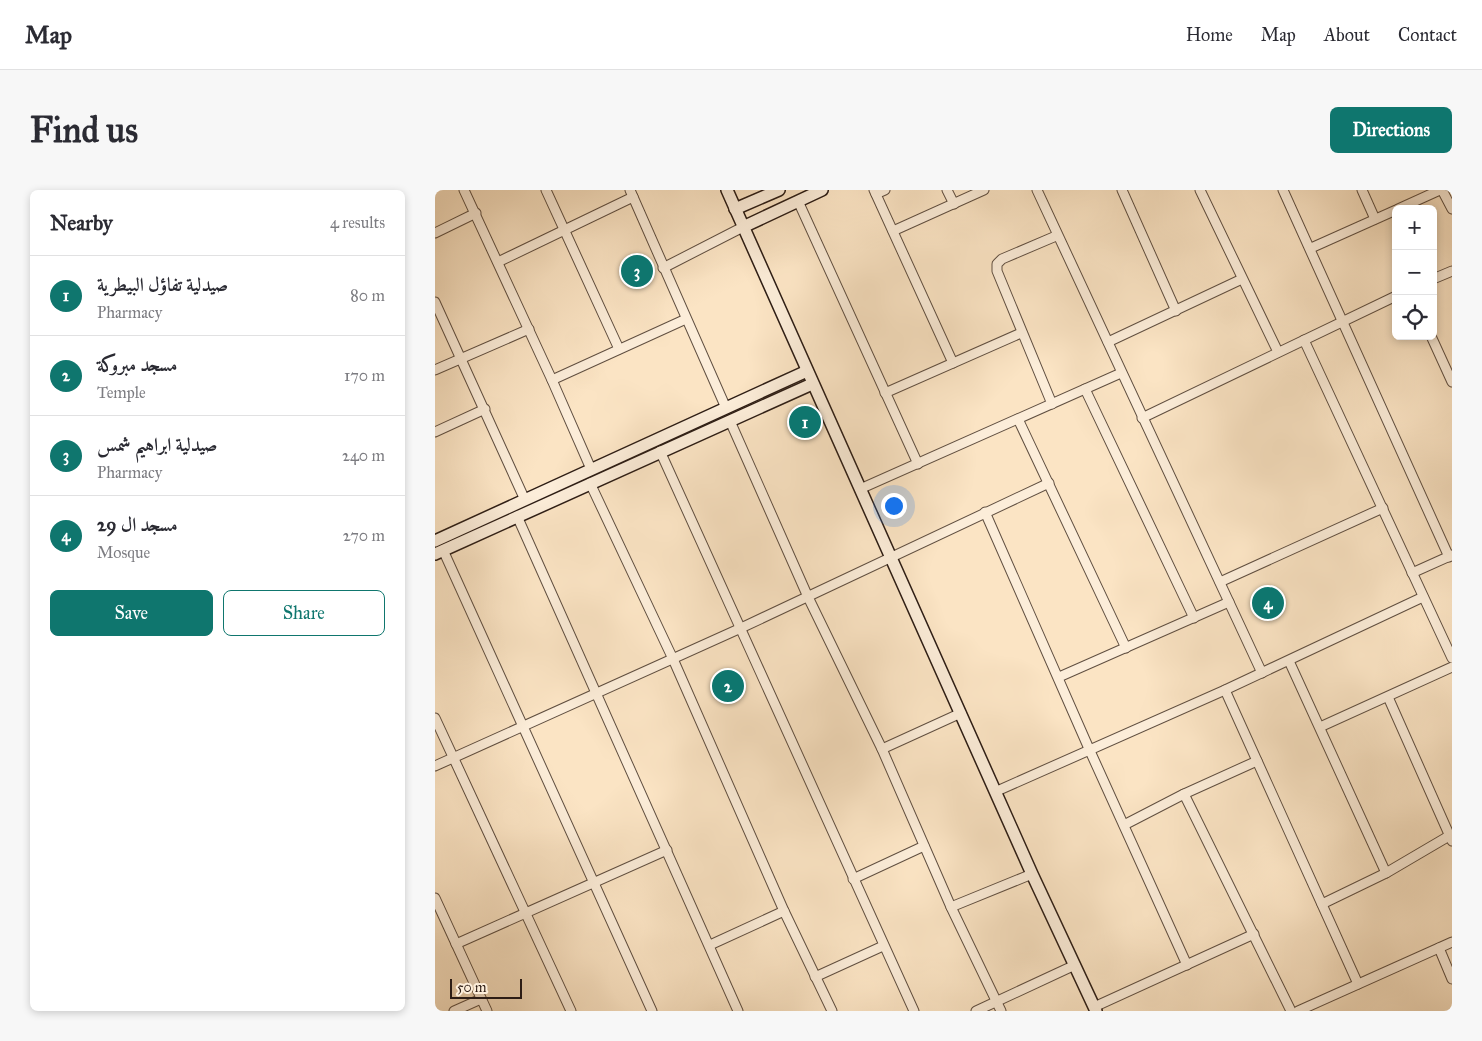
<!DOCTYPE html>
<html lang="en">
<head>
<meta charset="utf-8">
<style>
	:root { --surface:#fff; --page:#f7f7f7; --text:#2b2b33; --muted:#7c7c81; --line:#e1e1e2; --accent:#0f766e }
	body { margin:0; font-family:"IM FELL Great Primer",Amiri,serif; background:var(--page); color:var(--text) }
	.controls { position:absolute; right:15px; top:15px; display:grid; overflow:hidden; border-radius:8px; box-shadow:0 2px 8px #0003 }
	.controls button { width:45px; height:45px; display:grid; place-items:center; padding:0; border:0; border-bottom:1px solid var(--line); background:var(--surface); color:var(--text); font:25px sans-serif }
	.scale { position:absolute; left:15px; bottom:12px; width:72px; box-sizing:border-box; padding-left:5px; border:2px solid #2d1d15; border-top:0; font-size:14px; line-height:18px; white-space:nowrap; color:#2d1d15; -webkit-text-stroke:4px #fcedd9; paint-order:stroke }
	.you { position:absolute; left:458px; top:315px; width:18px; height:18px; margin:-12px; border:4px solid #fff; border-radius:50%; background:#1a73e8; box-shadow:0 0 0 8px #1a73e833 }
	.badge { display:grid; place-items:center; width:32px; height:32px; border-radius:50%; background:var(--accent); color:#fff; font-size:16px; font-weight:700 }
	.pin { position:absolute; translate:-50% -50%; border:2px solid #fff; box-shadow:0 1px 5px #0006 }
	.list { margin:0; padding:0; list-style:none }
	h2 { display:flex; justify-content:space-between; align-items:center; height:65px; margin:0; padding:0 20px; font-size:21px }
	h2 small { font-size:16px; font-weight:400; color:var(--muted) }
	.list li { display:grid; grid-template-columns:32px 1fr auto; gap:15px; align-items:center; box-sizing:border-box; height:80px; padding:0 20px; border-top:1px solid var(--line) }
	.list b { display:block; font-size:19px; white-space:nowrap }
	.list p { margin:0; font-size:16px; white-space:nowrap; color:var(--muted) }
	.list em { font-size:16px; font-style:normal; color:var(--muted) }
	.actions { display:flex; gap:10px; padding:15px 20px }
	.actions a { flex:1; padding:11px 0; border:1px solid var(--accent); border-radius:8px; text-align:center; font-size:18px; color:var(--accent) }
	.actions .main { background:var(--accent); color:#fff }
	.icon { flex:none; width:28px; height:28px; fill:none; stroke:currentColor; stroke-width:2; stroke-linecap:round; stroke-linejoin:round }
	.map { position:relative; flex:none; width:1017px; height:821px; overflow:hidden; border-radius:8px }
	header { display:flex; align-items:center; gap:30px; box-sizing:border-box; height:70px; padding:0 25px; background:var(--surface); border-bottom:1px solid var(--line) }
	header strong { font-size:24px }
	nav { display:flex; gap:28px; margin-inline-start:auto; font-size:18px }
	.intro { display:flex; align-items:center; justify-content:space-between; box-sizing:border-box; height:120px; padding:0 30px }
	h1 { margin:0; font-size:35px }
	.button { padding:12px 22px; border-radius:8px; background:var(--accent); color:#fff; font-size:18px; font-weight:700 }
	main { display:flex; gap:30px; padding:0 30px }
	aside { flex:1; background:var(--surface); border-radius:8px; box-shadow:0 2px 8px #0003 }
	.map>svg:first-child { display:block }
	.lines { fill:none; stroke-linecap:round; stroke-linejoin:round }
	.street-casing { stroke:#604f41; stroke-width:11 }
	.secondary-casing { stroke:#2d1d15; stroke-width:14 }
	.street { stroke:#fcedd9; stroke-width:9 }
	.secondary { stroke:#fcedd9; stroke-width:11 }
</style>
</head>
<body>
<header>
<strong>Map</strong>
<nav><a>Home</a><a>Map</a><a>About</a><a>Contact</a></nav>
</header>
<div class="intro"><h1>Find us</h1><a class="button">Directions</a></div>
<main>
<aside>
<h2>Nearby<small>4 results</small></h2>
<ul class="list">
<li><span class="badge">1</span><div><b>صيدلية تفاؤل البيطرية</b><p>Pharmacy</p></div><em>80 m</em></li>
<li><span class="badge">2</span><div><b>مسجد مبروكة</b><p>Temple</p></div><em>170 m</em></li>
<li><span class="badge">3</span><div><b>صيدلية ابراهيم شمس</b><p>Pharmacy</p></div><em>240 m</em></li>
<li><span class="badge">4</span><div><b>مسجد ال 29</b><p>Mosque</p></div><em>270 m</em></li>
</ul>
<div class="actions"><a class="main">Save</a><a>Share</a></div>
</aside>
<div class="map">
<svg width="1017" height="821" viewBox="0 0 1017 821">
	<rect width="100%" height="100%" fill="#fbe4c4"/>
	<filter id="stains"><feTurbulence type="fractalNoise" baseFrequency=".004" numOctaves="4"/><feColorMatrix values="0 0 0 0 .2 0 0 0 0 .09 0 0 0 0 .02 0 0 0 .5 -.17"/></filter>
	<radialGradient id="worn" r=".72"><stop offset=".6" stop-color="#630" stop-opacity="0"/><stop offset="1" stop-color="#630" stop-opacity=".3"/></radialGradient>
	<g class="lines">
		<g class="street-casing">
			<g id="street">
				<polyline points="29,0 117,190 156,279"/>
				<polyline points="111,0 184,159"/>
				<polyline points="195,0 291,218"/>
				<polyline points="439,0 518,173"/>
				<polyline points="512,0 519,14"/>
				<polyline points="602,0 827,483"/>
				<polyline points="687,0 741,121"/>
				<polyline points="765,0 843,162"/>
				<polyline points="848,0 1014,367"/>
				<polyline points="927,0 940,29"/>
				<polyline points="1007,0 1017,19"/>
				<polyline points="441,4 450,0"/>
				<polyline points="363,11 483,274"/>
				<polyline points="963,19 1005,0"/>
				<polyline points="458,41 549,0"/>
				<polyline points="0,43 41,23"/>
				<polyline points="876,58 961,20"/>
				<polyline points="63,72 198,7"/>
				<polyline points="228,78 308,37"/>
				<polyline points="998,89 1017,81"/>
				<polyline points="0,112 90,310"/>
				<polyline points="996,146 1017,192"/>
				<polyline points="869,150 1017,468"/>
				<polyline points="673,152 807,89"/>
				<polyline points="0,180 94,139"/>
				<polyline points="117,190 251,129"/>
				<polyline points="650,199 759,428"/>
				<polyline points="450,203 586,143"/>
				<polyline points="617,214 562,81 562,74 567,69 621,46"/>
				<polyline points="707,228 961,106"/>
				<polyline points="583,229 691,458"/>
				<polyline points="295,231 373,407 447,559 516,717 566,821"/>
				<polyline points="0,242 50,219"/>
				<polyline points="225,261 479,821"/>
				<polyline points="155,293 238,469 349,721 397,821"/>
				<polyline points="425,299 686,183"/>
				<polyline points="550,322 655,561 752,775"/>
				<polyline points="82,326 303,821"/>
				<polyline points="8,360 217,821"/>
				<polyline points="977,383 1017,365"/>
				<polyline points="785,392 948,318"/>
				<polyline points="854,471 951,683"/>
				<polyline points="624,487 794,412"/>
				<polyline points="790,500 923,794"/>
				<polyline points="953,507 1017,651"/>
				<polyline points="0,528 136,821"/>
				<polyline points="885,537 1017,477"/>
				<polyline points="447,559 526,523"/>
				<polyline points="0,576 306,438 614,293"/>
				<polyline points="562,601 790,500 988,407"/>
				<polyline points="749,604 856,821"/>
				<polyline points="689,635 749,604 822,571"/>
				<polyline points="418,689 489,656"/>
				<polyline points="0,708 52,821"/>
				<polyline points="887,714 951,683 1014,646"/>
				<polyline points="516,717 597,684"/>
				<polyline points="21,754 232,660"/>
				<polyline points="275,755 349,721"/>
				<polyline points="1004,758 1017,789"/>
				<polyline points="380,787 448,756"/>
				<polyline points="659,817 819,744"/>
				<polyline points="19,821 46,809"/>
				<polyline points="541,821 640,775"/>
				<polyline points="863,821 1017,752"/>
			</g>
		</g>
		<g class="secondary-casing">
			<g id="secondary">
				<polyline points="292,0 597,684 661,821"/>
				<polyline points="300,19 344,0"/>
				<polyline points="308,37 387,0"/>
				<polyline points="0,351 372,181"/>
				<polyline points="0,364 377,194"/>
			</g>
		</g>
		<use href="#street" class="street"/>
		<use href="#secondary" class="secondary"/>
	</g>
	<rect width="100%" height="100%" filter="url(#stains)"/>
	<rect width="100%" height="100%" fill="url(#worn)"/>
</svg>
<div class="controls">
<button>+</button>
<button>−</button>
<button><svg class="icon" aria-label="locate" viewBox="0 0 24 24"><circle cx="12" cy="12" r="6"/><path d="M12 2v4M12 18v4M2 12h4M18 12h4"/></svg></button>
</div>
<div class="scale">50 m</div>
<div class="you"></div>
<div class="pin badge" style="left:370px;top:232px">1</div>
<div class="pin badge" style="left:293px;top:496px">2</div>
<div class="pin badge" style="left:202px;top:81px">3</div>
<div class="pin badge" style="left:833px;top:413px">4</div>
</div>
</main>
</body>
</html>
